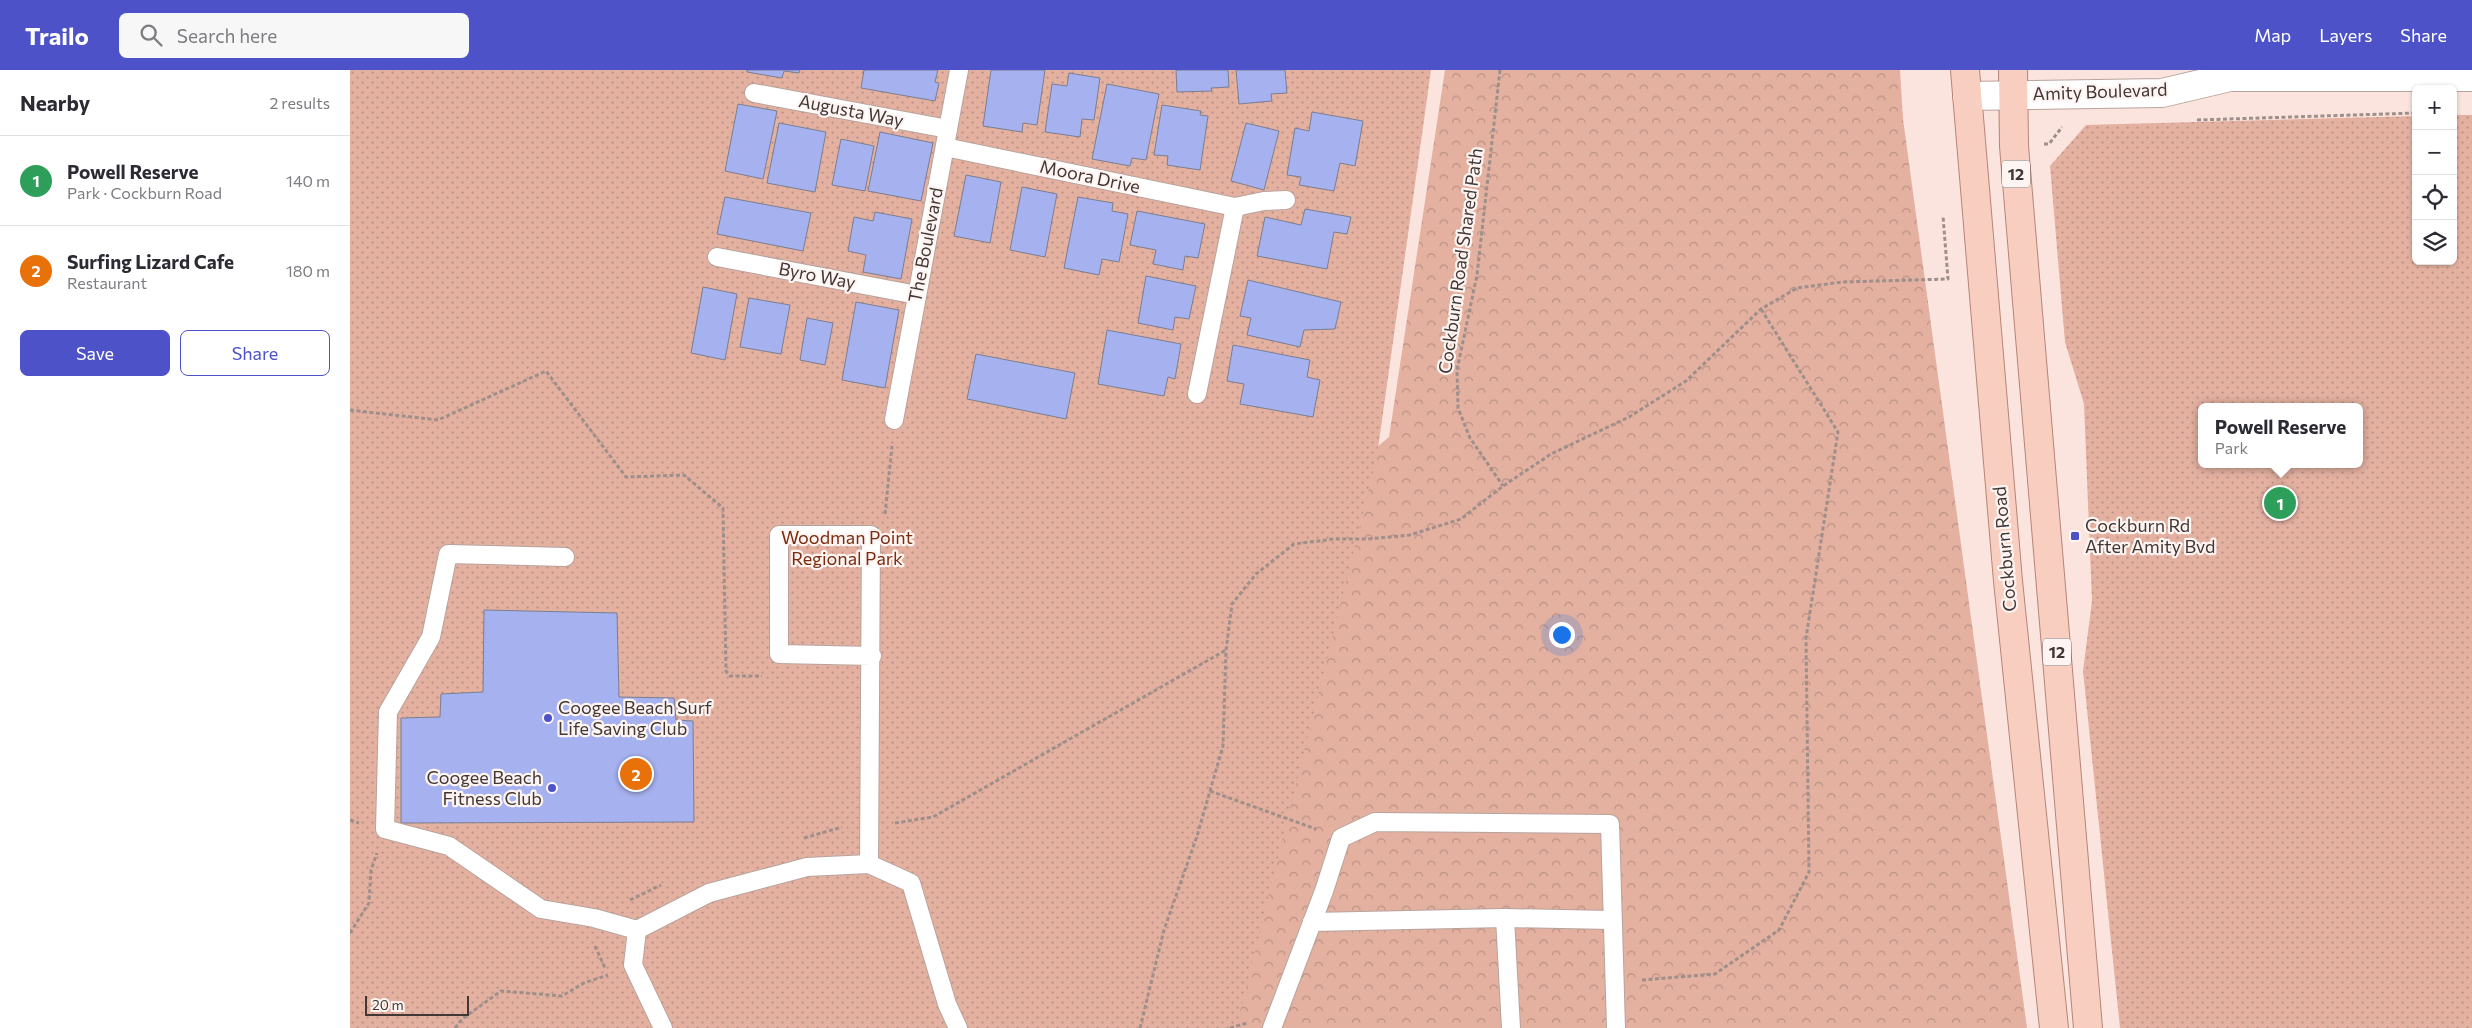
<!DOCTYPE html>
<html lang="en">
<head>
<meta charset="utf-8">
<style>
	:root { --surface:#fff; --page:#f7f7f7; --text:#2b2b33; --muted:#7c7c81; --line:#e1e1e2; --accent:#4e52c9 }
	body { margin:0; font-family:Commissioner,sans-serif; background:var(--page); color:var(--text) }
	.controls { position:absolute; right:15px; top:15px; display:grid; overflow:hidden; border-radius:8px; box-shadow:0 1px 4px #0004 }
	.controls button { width:45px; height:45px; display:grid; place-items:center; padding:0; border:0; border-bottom:1px solid var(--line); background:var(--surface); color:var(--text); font:25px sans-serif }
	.scale { position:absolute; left:15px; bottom:12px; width:104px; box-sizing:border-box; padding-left:5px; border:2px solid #413836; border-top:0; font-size:14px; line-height:18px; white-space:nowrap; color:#413836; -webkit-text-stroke:4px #fef5f2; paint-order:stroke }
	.you { position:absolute; left:1211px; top:564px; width:18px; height:18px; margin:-12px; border:4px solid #fff; border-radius:50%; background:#1a73e8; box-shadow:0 0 0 8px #1a73e833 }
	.badge { display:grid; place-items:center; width:32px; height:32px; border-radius:50%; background:var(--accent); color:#fff; font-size:16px; font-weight:700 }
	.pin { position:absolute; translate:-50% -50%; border:2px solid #fff; box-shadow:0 1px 5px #0006 }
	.popup { position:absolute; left:1848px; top:333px; width:165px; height:65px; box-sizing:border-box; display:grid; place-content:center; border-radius:8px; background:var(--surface); filter:drop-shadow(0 1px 4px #0005); font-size:16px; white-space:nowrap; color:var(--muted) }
	.popup b { font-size:19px; color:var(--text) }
	.popup::after { content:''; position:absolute; left:50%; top:100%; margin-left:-10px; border:10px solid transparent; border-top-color:var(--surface) }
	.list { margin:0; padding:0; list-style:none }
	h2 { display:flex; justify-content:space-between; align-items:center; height:65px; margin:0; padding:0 20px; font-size:21px }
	h2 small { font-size:16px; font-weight:400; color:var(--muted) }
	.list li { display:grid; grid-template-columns:32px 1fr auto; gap:15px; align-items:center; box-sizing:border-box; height:90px; padding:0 20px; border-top:1px solid var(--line) }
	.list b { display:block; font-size:19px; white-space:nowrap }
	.list p { margin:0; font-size:16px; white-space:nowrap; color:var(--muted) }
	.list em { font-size:16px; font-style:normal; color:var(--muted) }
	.actions { display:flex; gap:10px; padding:15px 20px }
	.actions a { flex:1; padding:11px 0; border:1px solid var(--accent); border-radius:8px; text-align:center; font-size:18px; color:var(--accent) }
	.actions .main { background:var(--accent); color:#fff }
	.icon { flex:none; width:28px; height:28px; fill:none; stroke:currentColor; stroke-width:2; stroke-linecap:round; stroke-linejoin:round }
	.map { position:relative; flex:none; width:2122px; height:958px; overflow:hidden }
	header { display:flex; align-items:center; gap:30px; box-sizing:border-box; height:70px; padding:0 25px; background:var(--accent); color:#fff }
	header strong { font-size:24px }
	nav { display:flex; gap:28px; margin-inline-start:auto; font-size:18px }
	.search { width:350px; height:45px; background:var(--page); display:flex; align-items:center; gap:12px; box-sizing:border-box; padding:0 18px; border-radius:8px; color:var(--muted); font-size:19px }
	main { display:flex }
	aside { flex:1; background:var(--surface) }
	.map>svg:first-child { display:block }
	.forest { fill:url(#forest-crowns) }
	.park { fill:url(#park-dots); fill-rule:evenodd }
	.building { fill:#a6b1ef; stroke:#7b7e90 }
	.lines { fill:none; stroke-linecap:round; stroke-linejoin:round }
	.lane-casing { stroke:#b8a39c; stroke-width:20 }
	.secondary-casing { stroke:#b8a39c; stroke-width:30 }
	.primary-casing { stroke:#b58575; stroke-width:30 }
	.path { stroke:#9f8f8a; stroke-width:3; stroke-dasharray:4 2.5; stroke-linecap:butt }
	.lane { stroke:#fff; stroke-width:18 }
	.secondary { stroke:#fff; stroke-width:28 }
	.primary { stroke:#f8cec1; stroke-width:28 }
	.poi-dot { fill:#4e52c9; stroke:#fef5f2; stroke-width:2 }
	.labels { text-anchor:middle; stroke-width:4.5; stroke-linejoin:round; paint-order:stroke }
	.shield { fill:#fef5f2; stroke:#7a716e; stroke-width:1 }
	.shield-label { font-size:16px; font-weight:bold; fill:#413836 }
	.street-label { font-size:18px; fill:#413836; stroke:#fef5f2 }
	.poi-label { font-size:18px; fill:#413836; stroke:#fef5f2; text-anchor:start }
	.park-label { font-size:18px; fill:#7c2b0e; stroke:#fef5f2 }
</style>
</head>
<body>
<header>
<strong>Trailo</strong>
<div class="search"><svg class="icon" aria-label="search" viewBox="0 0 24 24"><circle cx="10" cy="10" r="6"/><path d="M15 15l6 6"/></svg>Search here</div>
<nav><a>Map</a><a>Layers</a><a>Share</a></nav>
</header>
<main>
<aside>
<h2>Nearby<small>2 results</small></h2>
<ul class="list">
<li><span class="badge" style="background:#2e9e5b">1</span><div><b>Powell Reserve</b><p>Park · Cockburn Road</p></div><em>140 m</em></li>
<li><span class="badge" style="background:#e8710a">2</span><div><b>Surfing Lizard Cafe</b><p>Restaurant</p></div><em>180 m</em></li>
</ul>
<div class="actions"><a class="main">Save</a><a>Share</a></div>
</aside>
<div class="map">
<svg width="2122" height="958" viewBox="0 0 2122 958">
	<defs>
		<pattern id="forest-crowns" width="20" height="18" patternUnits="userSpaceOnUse" patternTransform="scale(1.25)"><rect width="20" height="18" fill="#e4b1a1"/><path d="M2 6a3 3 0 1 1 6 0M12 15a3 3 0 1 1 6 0" fill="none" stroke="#ba9184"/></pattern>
		<pattern id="park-dots" width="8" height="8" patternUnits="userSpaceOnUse" patternTransform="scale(1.25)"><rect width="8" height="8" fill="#e4b1a1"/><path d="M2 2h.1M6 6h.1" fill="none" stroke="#ba9184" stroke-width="1.8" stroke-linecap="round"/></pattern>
	</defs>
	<rect width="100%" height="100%" fill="#fbe4dd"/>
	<polygon class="forest" points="1095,0 1550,0 1553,49 1677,958 697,958 943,447 1039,367"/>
	<g class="park">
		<polygon points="0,0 1081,0 1027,386 886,958 0,958"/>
		<path d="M2103,45H2122V958H1770L1733,601L1742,531L1734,334L1715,272L1700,96L1736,55L2066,46V191H2103ZM1851,337H2009V394H1851Z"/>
	</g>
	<g class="building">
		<polygon points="397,0 450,0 449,3 434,1 432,8 397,2"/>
		<polygon points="514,0 588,0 585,12 589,13 585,31 511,18"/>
		<polygon points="641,0 695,0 687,55 673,53 672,62 633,56"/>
		<polygon points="826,0 878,0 879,17 861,18 862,21 827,22"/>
		<polygon points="886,0 935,0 937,23 921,24 922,31 889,34"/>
		<polygon points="719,3 750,8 744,50 732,49 730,67 695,62 702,14 717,16"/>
		<polygon points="757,14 809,24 796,90 782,88 780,96 742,89"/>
		<polygon points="388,34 427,41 413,109 375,101"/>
		<polygon points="812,35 851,41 850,45 858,46 850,100 817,95 818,86 804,85"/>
		<polygon points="962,42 1013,51 1005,96 990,93 984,121 949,115 951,107 937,105 945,58 959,61"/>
		<polygon points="429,53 476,62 465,122 417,113"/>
		<polygon points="896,53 929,61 914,120 881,111"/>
		<polygon points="530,62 583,73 571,131 518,121"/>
		<polygon points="491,69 524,76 515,121 482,115"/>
		<polygon points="616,105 651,112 640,173 604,166"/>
		<polygon points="672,117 707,124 695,187 660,180"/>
		<polygon points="375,127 461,143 453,181 367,164"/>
		<polygon points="728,127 763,133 762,141 778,144 769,192 752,189 749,205 714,198"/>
		<polygon points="955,139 1001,147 997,164 984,162 977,199 907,186 915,147 951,155"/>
		<polygon points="787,141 855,154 848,188 835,186 833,200 803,194 806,180 780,175"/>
		<polygon points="525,142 562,149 551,209 513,202 516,185 498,181 504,147 523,151"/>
		<polygon points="796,206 846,216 839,249 825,247 823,260 788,253"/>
		<polygon points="898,210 991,232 985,259 954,260 950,277 897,265 901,248 890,246"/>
		<polygon points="353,217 387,224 375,290 341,283"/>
		<polygon points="399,228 440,235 431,284 390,277"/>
		<polygon points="506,232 549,240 535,318 492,310"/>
		<polygon points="457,248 483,253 475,295 450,290"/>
		<polygon points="757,260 831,274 825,309 818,307 814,326 748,314"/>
		<polygon points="883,275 960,290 957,307 970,310 963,347 890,334 894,314 877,311"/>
		<polygon points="626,284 725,303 716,349 617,329"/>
		<polygon points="134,540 267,543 269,627 324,628 326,650 343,651 344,752 51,753 51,648 90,647 91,624 133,622"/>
	</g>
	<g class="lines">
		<g class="lane-casing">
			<g id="lane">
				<polyline points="404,23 598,59"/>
				<polyline points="595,77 885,137 847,324"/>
				<polyline points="885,137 914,131 936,130"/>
				<polyline points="367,187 567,225"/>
				<polyline points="544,350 609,0"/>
				<polyline points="215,487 98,484 81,567 38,642 35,759 99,776 191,839 244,848 287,860"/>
				<polyline points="519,794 521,465 429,465 429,584 522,586"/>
				<polyline points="1155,848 1261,850"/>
				<polyline points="962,852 1155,848 1161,958"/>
				<polyline points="313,958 283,895 287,860 359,823 457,797 519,794 561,813 597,934 608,958"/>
				<polyline points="922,958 974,821 991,768 1025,752 1260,754 1266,958"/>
			</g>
		</g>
		<g class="secondary-casing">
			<polyline id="secondary" points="1617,26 1812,23 1880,7 2122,7"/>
		</g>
		<g class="primary-casing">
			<g id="primary">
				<polyline points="1615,0 1658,511 1704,958"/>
				<polyline points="1663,0 1664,76 1738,958"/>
			</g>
		</g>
		<g class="path">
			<polyline points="1150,0 1127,205 1107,300 1108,338 1120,368 1153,416"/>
			<polyline points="1847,50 2066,43"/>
			<polyline points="1694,74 1699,74 1712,57"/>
			<polyline points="0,340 88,350 196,301 276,407 334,405 373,438 376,601 380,606 412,606"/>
			<polyline points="535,444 542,376"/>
			<polyline points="860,721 966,759"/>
			<polyline points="0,750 9,753"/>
			<polyline points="545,753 583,747 876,580"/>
			<polyline points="454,768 492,757"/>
			<polyline points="280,830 311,815"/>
			<polyline points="0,863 19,833 21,800 27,783"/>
			<polyline points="245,876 255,898"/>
			<polyline points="1292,910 1365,904 1429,860 1459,802 1456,568 1488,362 1411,239"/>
			<polyline points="105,958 112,949 151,921 212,926 234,913 258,905"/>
			<polyline points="790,958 814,860 847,766 873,676 876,580 882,534 906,504 944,474 984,469 1018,469 1060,465 1111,449 1153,416 1201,384 1279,347 1336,311 1411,239 1447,218 1492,212 1598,209 1593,146"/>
			<polyline points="880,958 897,953"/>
		</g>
		<use href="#lane" class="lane"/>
		<use href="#secondary" class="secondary"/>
		<use href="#primary" class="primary"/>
	</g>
	<g class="poi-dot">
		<rect x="1720" y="461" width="10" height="10" rx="2.5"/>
		<circle cx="198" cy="648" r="5"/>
		<circle cx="202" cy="718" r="5"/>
	</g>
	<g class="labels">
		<g class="shield">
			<rect x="1652" y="90.5" width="28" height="27" rx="4"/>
			<rect x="1693" y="568.5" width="28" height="27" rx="4"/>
		</g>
		<g class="shield-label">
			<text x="1666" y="110">12</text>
			<text x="1707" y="588">12</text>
		</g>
		<g class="street-label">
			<text transform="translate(1750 22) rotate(-2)" y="6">Amity Boulevard</text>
			<text transform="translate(501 41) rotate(11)" y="6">Augusta Way</text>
			<text transform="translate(740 107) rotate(12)" y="6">Moora Drive</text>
			<text transform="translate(576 175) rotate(-79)" y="6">The Boulevard</text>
			<text transform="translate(1111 191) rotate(-82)" y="6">Cockburn Road Shared Path</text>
			<text transform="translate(467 206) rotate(11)" y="6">Byro Way</text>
			<text transform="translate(1655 479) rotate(-95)" y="6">Cockburn Road</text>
		</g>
		<g class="poi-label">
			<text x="1735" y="462">Cockburn Rd<tspan x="1735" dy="21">After Amity Bvd</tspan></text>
			<text x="208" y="644">Coogee Beach Surf<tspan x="208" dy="21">Life Saving Club</tspan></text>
			<text x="192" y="714" text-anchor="end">Coogee Beach<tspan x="192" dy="21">Fitness Club</tspan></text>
		</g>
		<g class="park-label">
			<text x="497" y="474">Woodman Point<tspan x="497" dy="21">Regional Park</tspan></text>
		</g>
	</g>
</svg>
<div class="controls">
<button>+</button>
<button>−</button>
<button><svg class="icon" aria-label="locate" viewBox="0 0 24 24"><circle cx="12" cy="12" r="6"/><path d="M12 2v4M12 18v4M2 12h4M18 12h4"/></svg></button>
<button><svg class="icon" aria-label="layers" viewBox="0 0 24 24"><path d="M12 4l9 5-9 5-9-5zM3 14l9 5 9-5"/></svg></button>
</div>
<div class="scale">20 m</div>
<div class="you"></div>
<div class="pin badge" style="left:1930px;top:433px;background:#2e9e5b">1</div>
<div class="popup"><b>Powell Reserve</b>Park</div>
<div class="pin badge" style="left:286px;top:704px;background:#e8710a">2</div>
</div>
</main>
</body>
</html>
